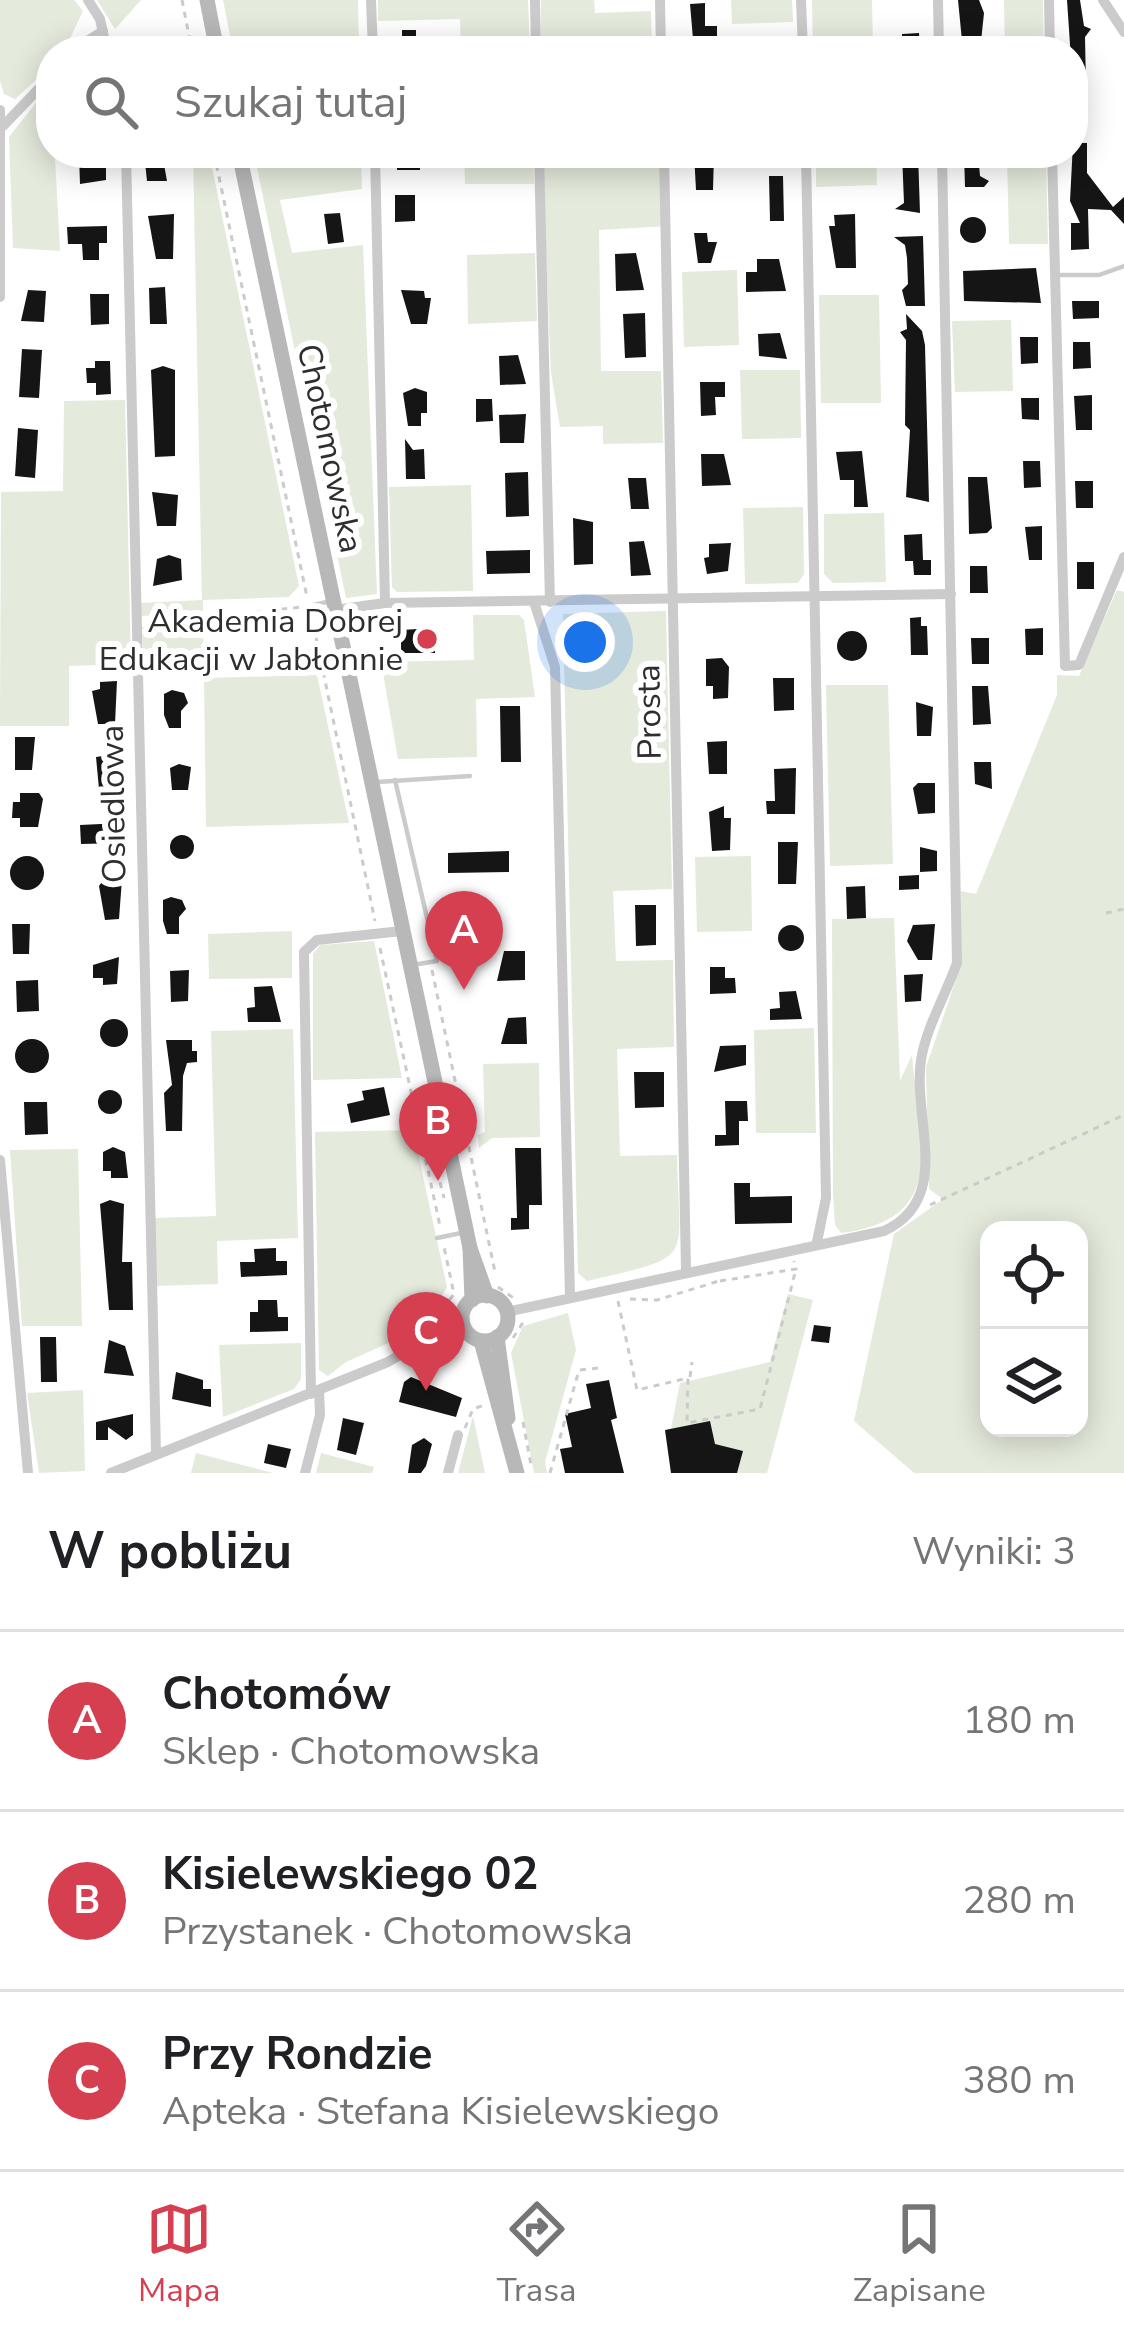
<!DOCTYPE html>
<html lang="pl">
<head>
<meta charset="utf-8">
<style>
	:root { --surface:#fff; --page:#f2f2f2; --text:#202124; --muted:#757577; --line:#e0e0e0; --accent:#d63f4f }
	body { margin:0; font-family:"Nunito Sans",sans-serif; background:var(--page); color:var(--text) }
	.controls { position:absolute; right:36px; bottom:36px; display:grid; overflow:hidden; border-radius:24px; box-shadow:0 6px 30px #0003 }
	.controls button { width:108px; height:108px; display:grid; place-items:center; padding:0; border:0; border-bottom:3px solid var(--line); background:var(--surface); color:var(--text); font:60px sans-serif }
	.you { position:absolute; left:585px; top:642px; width:42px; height:42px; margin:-30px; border:9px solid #fff; border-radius:50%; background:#1a73e8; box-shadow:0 0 0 18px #1a73e833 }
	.badge { display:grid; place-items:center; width:78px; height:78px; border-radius:50%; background:var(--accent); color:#fff; font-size:39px; font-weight:700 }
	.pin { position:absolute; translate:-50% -99px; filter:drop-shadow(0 3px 6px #0008) }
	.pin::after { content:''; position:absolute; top:63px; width:42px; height:36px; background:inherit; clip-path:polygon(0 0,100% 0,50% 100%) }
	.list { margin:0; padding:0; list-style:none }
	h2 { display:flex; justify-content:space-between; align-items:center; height:156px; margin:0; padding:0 48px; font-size:51px }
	h2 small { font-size:39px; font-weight:400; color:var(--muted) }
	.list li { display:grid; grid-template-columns:78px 1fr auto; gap:36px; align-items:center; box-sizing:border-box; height:180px; padding:0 48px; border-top:3px solid var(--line) }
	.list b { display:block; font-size:45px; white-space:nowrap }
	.list p { margin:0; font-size:39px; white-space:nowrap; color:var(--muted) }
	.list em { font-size:39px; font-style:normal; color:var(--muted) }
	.icon { flex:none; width:66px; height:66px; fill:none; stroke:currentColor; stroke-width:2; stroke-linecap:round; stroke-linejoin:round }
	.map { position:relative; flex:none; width:1124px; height:1473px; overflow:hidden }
	.search { position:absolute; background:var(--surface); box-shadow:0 6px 30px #0003; left:36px; right:36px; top:36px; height:132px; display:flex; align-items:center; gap:30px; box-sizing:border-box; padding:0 42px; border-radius:48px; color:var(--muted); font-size:45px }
	.sheet { height:696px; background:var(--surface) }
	nav { display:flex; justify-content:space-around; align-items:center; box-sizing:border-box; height:168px; border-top:3px solid var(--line); background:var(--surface); font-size:33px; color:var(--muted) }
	nav a { display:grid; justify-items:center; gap:6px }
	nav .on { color:var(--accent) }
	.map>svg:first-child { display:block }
	.green { fill:#e4eadc; fill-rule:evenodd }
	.building { fill:#151515 }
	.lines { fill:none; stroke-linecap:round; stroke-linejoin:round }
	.path { stroke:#cbcbcb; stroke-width:3; stroke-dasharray:6 6; stroke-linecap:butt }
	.lane { stroke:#cbcbcb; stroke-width:4.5 }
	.street { stroke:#cbcbcb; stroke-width:10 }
	.secondary { stroke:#b8b8b8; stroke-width:15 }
	.poi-dot { fill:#d63f4f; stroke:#fff; stroke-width:4.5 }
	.labels { text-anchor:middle; stroke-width:12; stroke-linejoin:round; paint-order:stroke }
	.street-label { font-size:33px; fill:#2e2e2e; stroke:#fff }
	.poi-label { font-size:33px; fill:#2e2e2e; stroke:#fff; text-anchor:end }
</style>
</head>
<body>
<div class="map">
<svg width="1124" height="1473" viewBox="0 0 1124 1473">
	<rect width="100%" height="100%" fill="#fff"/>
	<g class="green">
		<polygon points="0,0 74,0 83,11 64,51 51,51 51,66 15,99 4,94 0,81"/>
		<polygon points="97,0 141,0 115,29"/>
		<polygon points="223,0 358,0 359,51 233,51"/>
		<polygon points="378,0 528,0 530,51 461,51 460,19 378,21"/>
		<polygon points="541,0 594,0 595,13 651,11 652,51 541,51"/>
		<polygon points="731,0 792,0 793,22 732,24"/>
		<polygon points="812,0 872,0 873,51 813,51"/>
		<polygon points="1004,0 1043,0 1044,51 1005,51"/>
		<polygon points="51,84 60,251 13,248 9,137"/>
		<polygon points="193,153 209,153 299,586 289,597 203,600 203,613 141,616 141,603 202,600"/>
		<polygon points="254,153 361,153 362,189 280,200 292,253 363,245 377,594 346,598"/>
		<polygon points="464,153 533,153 534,184 465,184"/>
		<polygon points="542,153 667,153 669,226 599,230 601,371 661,371 663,443 603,444 603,426 560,427 551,373"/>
		<polygon points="816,153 876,153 877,185 816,187"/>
		<polygon points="1007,153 1046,153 1048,244 1009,244"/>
		<polygon points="535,253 537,321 468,324 467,255"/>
		<polygon points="737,270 739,345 684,347 682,272"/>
		<polygon points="819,295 879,295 881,403 821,403"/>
		<polygon points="1011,320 1013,391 955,392 952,321"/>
		<polygon points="740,370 800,370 801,438 742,439"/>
		<polygon points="125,400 131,664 69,666 69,726 0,726 1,492 63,491 64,401"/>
		<polygon points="471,485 473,591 397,592 392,587 389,487"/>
		<polygon points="803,507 804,574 798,583 745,584 743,508"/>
		<polygon points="884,513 886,582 833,583 824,574 824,514"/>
		<path d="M1117,590L1124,592V1473H914L854,1421L894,1234L943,1199L929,1189L926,1067L960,968L961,891L976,894L1057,695V675L1079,676ZM989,1230H1079V1428H989Z"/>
		<path d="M666,611L672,889L613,891L616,961L673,960L674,1047L617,1049L620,1156L677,1155C679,1264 698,1255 587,1281L578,1273L563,614Z"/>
		<polygon points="473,615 519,615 524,620 535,697 476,699 477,757 398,759 381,662 474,660"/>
		<polygon points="203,625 204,669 144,669 142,627"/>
		<polygon points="317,675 349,823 206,827 204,678"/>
		<polygon points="888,685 893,864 830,866 826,685"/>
		<polygon points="751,856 752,931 697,932 695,857"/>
		<path d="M894,918L900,1081L912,1055C918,1140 952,1219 841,1233L835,1225L833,1194L832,919Z"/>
		<polygon points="292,931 292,978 209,979 208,934"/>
		<polygon points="374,941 402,1078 313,1080 313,954 320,945"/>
		<polygon points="814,1028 816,1133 756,1133 754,1030"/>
		<polygon points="293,1029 298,1238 217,1241 218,1284 155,1286 155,1218 216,1216 211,1031"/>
		<polygon points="539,1063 540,1137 492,1138 479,1148 478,1135 485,1132 483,1064"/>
		<polygon points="413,1130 447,1287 422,1328 346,1362 328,1376 319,1370 315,1132"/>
		<polygon points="78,1149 82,1326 22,1326 10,1150"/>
		<polygon points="788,1294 813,1300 767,1473 671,1473 665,1430 671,1429 680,1383 770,1362"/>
		<polygon points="568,1313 576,1350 545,1462 547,1473 534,1473 511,1353 523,1326"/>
		<polygon points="301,1343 301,1379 294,1389 223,1417 219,1345"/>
		<polygon points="83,1390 85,1471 39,1473 27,1393"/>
		<polygon points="473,1416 485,1473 458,1473"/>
		<polygon points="196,1453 273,1473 191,1473"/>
		<polygon points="321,1453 374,1467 372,1473 316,1473"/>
	</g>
	<g class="building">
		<polygon points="958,0 979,0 984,13 980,51 963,51"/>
		<polygon points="1067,0 1080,0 1084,26 1091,29 1085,37 1086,88 1073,89"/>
		<polygon points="705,3 705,26 717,26 717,38 693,39 690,4"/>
		<polygon points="402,30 416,30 416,38 425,38 425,51 402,51"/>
		<polygon points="919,33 920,51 902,51 902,34"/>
		<polygon points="1073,143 1087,143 1087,173 1113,207 1124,197 1124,224 1111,210 1088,209 1089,249 1071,250 1071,223 1080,223 1070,201"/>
		<polygon points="144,153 162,153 167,181 147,181"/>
		<rect x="397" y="153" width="23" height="17"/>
		<polygon points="694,153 714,153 713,190 696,190"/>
		<polygon points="902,153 918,153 920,213 895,209 904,203"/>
		<polygon points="964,153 978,153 980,176 989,181 984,187 965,187"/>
		<polygon points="79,155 106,158 106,180 80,184"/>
		<polygon points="769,176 783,176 784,221 770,221"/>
		<polygon points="395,195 415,195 415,221 395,222"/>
		<polygon points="340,213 344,242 328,244 324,214"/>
		<polygon points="174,214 173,259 156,259 148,216"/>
		<polygon points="855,214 856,268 836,268 829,226 835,226 834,215"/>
		<circle cx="973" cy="230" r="13"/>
		<polygon points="107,226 107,243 99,243 99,260 83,260 82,244 68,244 67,227"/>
		<polygon points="694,233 707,233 708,242 717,242 711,263 698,263"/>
		<polygon points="923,236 925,306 906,306 902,290 908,284 907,258 905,245 894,237"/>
		<polygon points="636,253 644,290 616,291 615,254"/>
		<polygon points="757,259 779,259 786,291 746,292 746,272 757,272"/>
		<polygon points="1036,268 1041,303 964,301 963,271"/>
		<polygon points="165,287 167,324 150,324 149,288"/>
		<polygon points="28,290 46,291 44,322 21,321"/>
		<polygon points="401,290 424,291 425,298 431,298 427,324 411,324"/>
		<polygon points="90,294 109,294 109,324 91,325"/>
		<polygon points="1072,301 1099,301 1099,318 1073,319"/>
		<polygon points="645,313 646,357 625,358 623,314"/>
		<polygon points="906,314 922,331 925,345 929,502 906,497 910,430 905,425 906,340 900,332 907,329"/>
		<polygon points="780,333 787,359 759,356 758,334"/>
		<polygon points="1020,337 1038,337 1038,363 1021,364"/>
		<polygon points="1073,342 1090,342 1091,368 1073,369"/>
		<polygon points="22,349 42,350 39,398 19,397"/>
		<polygon points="518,355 526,384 500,385 499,356"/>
		<polygon points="95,361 110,361 111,394 96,395 96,383 87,383 86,368 95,368"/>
		<polygon points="163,366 175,370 175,456 155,457 151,370"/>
		<polygon points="700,382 725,382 725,397 715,397 716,415 701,416"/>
		<polygon points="415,388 427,392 427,413 421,413 421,426 408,426 403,393"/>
		<polygon points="1092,395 1092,430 1076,430 1074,396"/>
		<polygon points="1021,398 1039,398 1039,420 1022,419"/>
		<polygon points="476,399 492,399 493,421 476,422"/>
		<polygon points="526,414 524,443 500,443 499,415"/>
		<polygon points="18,428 38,430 35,478 15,476"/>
		<polygon points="405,439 413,450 424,449 425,479 406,479"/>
		<polygon points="862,451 868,507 854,507 854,480 840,480 836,452"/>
		<polygon points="701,454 724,454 731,485 702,486"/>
		<polygon points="1023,461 1040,461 1041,487 1024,488"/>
		<polygon points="528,472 529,516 506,517 505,473"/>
		<polygon points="968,477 987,477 992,528 987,533 969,534"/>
		<polygon points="628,478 646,478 649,509 631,509"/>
		<polygon points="1075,481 1093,481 1093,508 1076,508"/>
		<polygon points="152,492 178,495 176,526 157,526"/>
		<polygon points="573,518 593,522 593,564 574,565"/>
		<polygon points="1042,526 1042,560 1029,560 1025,527"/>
		<polygon points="922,534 923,560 931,560 931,575 914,575 913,561 905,561 904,535"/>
		<polygon points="644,541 651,575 631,576 629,542"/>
		<polygon points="731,543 728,571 707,574 704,558 709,557 709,544"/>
		<polygon points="530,550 530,573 487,574 486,551"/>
		<polygon points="169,555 181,559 182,580 153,586 157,559"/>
		<rect x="1077" y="562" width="17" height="27"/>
		<polygon points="970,566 987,566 988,593 970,593"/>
		<polygon points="921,617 921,626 927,626 928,655 911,655 910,618"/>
		<polygon points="435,628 435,653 401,653 401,630"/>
		<polygon points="1043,628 1043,655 1026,655 1025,629"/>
		<circle cx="852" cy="646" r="15"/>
		<polygon points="971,638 989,638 989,664 972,664"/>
		<polygon points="722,658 729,667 728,698 713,699 713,686 706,686 706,659"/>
		<polygon points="773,678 794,678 794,710 774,711"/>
		<polygon points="117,681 115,724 98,724 92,691 100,689 100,682"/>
		<polygon points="972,686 988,686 991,724 973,725"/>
		<polygon points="172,690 184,693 188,703 181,711 181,728 169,728 164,715 164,694"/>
		<polygon points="916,702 933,707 931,736 917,736"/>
		<polygon points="500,706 520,706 521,762 501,762"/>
		<polygon points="15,737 35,737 32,770 15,770"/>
		<polygon points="727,741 727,774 709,774 707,742"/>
		<polygon points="103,743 118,750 117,788 99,789 96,757 103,756"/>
		<polygon points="974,762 991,762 992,789 975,784"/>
		<polygon points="179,764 191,767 188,790 172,790 170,768"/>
		<polygon points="796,768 795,814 767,814 766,801 775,801 774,769"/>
		<polygon points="918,783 935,783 935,813 918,814 913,788"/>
		<polygon points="20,793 39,793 43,799 38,827 20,827 20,818 12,818 13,802 20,802"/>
		<polygon points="724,806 724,818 731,818 730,850 712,851 709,812"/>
		<polygon points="122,823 123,843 81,844 80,825"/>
		<circle cx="182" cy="847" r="12"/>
		<polygon points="778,842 798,842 796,884 778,884"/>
		<polygon points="920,847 937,851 937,871 920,872"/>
		<polygon points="509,851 509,872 448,873 448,853"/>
		<circle cx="27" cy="873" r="17"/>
		<polygon points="919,875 919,889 899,890 899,876"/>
		<polygon points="104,879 122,879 119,919 105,920 99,886"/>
		<polygon points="865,886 866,918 847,919 846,887"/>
		<polygon points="171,897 182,900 186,909 179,917 179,934 167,934 163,921 163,900"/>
		<polygon points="635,905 656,905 656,945 636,946"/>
		<polygon points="12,924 30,924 29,954 13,954"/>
		<polygon points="935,924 932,960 918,960 907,941 913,925"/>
		<circle cx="791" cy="938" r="13"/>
		<polygon points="504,951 525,951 525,980 497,981"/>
		<polygon points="119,957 117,984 103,985 103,978 93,978 93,965"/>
		<polygon points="710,967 725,967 725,978 735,978 736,993 710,994"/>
		<polygon points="189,970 188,1001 171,1002 170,971"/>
		<polygon points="923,974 921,1001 905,1002 904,975"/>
		<polygon points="38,980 39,1011 17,1012 16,981"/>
		<polygon points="272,986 281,1022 248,1022 247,1008 255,1007 254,987"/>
		<polygon points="796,991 802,1019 770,1020 770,1009 780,1008 779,992"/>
		<polygon points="526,1017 527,1044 501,1044 508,1018"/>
		<circle cx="114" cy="1033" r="14"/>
		<circle cx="32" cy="1056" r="17"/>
		<polygon points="166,1040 192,1040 192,1051 197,1051 197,1062 187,1063 183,1076 182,1131 166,1131 164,1093 172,1085"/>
		<polygon points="746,1045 746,1065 714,1072 720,1046"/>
		<polygon points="634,1072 664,1072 664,1107 635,1108"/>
		<polygon points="384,1087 390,1115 351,1123 347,1104 364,1100 362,1091"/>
		<circle cx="110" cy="1102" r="12"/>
		<polygon points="725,1101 747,1101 748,1121 739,1121 739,1145 715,1146 715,1135 726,1135"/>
		<polygon points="24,1102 47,1102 48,1134 25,1135"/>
		<polygon points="113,1147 125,1152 128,1178 111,1178 111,1171 103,1171 103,1152"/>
		<polygon points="515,1148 541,1148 542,1205 529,1205 529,1229 511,1230 511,1218 517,1218"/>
		<polygon points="734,1183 750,1183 750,1197 792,1196 792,1223 735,1224"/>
		<polygon points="110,1200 124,1204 122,1262 132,1262 133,1310 109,1310 100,1204"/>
		<polygon points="276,1248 276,1261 287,1261 287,1275 241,1277 240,1262 255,1262 254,1249"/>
		<polygon points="258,1300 277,1300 278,1317 288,1317 288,1331 250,1332 250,1312 258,1312"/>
		<polygon points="814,1325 831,1327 829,1343 811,1341"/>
		<polygon points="40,1337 56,1337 57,1382 41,1382"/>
		<polygon points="109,1340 125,1346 134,1376 104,1373"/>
		<polygon points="176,1372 203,1380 203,1389 211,1389 211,1407 172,1399"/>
		<polygon points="411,1377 462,1398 456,1417 399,1402 404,1382"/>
		<polygon points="609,1380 617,1418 611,1420 624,1473 565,1473 560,1449 572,1447 565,1414 591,1408 586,1384"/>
		<polygon points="133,1414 133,1435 126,1440 108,1427 108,1440 96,1440 96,1422"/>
		<polygon points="343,1418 364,1423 356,1455 337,1450"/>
		<polygon points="710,1421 715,1444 743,1451 737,1473 671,1473 665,1430"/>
		<polygon points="424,1438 432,1444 426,1466 421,1473 408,1473 412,1445"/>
		<polygon points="268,1444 291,1449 286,1468 264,1463"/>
	</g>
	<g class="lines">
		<g class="path">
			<polyline points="182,0 192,51"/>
			<polyline points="214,153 307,597"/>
			<polyline points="311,613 375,921"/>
			<polyline points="150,624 301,607"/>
			<polyline points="1106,913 1124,909"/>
			<polyline points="380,948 440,1226"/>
			<polyline points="432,970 495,1272"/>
			<polyline points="434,1159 444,1198"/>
			<polyline points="930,1205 1124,1115"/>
			<polyline points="720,1281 796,1269 794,1261"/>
			<polyline points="498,1287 515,1299"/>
			<polyline points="630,1299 657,1300 719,1281"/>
			<polyline points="618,1301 637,1390 688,1378 687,1423 760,1409 796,1269"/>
			<polyline points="435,1319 454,1294 444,1247"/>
			<polyline points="513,1338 524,1321"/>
			<polyline points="690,1377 692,1362"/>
			<polyline points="523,1422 531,1465"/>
			<polyline points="465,1428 473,1409 484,1405"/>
			<polyline points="550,1473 579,1370 599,1368"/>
		</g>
		<g class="lane">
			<polyline points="1059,275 1099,275 1124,266"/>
			<polyline points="309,606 327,602"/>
			<polyline points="395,780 437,961 412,965"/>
			<polyline points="377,782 470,776"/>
			<polyline points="437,1238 461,1233"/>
		</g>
		<g class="street">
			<polyline points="88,0 100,19 107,51"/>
			<polyline points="371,0 373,51"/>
			<polyline points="535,0 536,51"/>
			<polyline points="660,0 661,51"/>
			<polyline points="801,0 803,51"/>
			<polyline points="938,0 939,51"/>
			<polyline points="1049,0 1050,51"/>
			<polyline points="1103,0 1124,32"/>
			<polyline points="72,51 103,31"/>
			<polyline points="0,110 0,297"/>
			<polyline points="3,126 51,76"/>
			<polyline points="126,153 156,1453"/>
			<polyline points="375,153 385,603"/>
			<polyline points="539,153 550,602"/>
			<polyline points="664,153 686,1270"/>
			<polyline points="806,153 826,1198 817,1242"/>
			<polyline points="1052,153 1065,666 1079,665 1124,557"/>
			<polyline points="534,602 555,667 570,1297"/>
			<polyline points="334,610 385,603 951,594"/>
			<polyline points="0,1160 28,1473"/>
			<path d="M506,1312L884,1231C954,1199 912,1118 921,1060C926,1028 946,994 957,963L942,153"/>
			<polyline points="311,1394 304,952 317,940 402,931"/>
			<polyline points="111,1473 388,1362 437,1332 463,1325"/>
			<polyline points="305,1473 320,1415 319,1390"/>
			<polyline points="448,1473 458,1435"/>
		</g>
		<g class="secondary">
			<polyline points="207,0 217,51"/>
			<polyline points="239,153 470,1248 487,1296"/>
			<polyline points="470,1248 472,1300"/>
			<circle cx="485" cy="1318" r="23"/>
			<polyline points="497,1337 508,1418"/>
			<polyline points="481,1341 517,1473"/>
		</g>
	</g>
	<circle class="poi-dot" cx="427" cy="639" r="12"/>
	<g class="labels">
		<g class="street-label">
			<text transform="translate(331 448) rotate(78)" y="12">Chotomowska</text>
			<text transform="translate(648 712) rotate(-91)" y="12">Prosta</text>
			<text transform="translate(112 804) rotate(-91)" y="12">Osiedlowa</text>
		</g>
		<g class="poi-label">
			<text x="403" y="632">Akademia Dobrej<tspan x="403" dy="38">Edukacji w Jabłonnie</tspan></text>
		</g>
	</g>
</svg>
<div class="controls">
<button><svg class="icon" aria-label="locate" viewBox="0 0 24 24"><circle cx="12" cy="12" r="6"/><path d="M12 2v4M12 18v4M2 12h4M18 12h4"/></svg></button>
<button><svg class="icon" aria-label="layers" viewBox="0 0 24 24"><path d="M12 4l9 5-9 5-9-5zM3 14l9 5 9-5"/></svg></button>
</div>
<div class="you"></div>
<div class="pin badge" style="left:464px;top:990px">A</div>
<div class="pin badge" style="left:438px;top:1181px">B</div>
<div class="pin badge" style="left:426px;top:1391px">C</div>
<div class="search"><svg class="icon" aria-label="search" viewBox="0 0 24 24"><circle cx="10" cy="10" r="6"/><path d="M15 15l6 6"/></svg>Szukaj tutaj</div>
</div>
<section class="sheet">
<h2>W pobliżu<small>Wyniki: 3</small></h2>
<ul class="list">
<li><span class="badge">A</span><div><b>Chotomów</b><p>Sklep · Chotomowska</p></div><em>180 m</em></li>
<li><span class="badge">B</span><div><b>Kisielewskiego 02</b><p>Przystanek · Chotomowska</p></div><em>280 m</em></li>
<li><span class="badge">C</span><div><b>Przy Rondzie</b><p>Apteka · Stefana Kisielewskiego</p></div><em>380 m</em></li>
</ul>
</section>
<nav>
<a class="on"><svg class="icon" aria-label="map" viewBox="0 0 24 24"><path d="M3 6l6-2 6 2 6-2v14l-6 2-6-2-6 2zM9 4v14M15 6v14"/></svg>Mapa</a>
<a><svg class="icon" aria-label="directions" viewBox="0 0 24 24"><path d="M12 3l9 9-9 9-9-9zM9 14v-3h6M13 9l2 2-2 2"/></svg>Trasa</a>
<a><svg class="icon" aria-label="saved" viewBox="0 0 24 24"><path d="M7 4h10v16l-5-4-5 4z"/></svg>Zapisane</a>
</nav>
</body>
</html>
